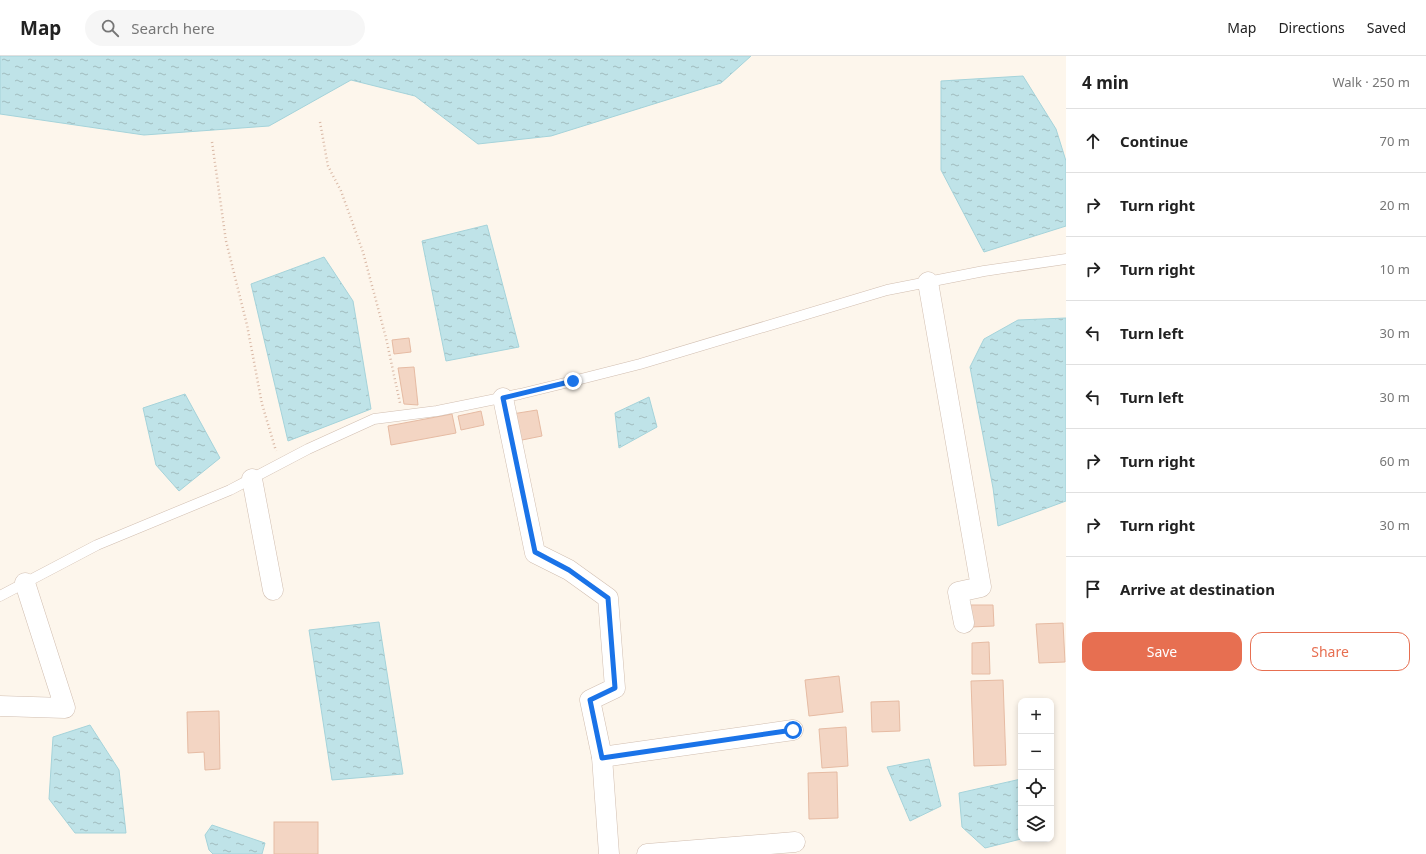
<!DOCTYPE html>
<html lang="en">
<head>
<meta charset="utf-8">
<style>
	:root { --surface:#fff; --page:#f6f6f6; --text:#222; --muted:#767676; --line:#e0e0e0; --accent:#e76f51 }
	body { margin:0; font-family:"Noto Sans",sans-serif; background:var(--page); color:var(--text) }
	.controls { position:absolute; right:12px; bottom:12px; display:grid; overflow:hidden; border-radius:8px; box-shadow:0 2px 6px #0003 }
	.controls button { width:36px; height:36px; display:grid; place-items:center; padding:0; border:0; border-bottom:1px solid var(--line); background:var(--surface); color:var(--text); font:20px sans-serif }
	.stop { position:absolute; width:12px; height:12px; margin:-9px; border:3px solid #1a73e8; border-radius:50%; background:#fff }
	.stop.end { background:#1a73e8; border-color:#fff; box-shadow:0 1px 4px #0008 }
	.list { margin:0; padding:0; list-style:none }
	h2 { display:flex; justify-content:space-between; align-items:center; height:52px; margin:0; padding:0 16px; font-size:17px }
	h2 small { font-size:13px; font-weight:400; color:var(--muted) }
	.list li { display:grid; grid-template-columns:26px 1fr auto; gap:12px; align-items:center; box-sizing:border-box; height:64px; padding:0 16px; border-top:1px solid var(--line) }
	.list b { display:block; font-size:15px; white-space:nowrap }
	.list em { font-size:13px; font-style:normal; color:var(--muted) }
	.actions { display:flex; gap:8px; padding:12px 16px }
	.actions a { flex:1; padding:9px 0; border:1px solid var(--accent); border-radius:12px; text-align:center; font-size:14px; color:var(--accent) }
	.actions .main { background:var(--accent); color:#fff }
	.icon { flex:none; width:22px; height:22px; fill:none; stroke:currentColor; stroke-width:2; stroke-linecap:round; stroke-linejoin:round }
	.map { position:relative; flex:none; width:1066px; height:798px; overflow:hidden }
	header { display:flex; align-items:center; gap:24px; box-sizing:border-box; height:56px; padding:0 20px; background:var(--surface); border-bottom:1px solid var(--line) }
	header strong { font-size:19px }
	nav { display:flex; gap:22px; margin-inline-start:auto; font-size:14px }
	.search { width:280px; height:36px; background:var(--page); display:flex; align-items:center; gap:10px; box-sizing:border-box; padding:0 14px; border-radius:22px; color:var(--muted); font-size:15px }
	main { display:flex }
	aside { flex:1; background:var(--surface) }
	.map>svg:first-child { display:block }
	.water { fill:url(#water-ripples); stroke:#a5d3da }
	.building { fill:#f3d5c3; stroke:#e6bba3 }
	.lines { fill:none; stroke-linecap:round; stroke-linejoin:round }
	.lane-casing { stroke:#d1beb0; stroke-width:11 }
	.street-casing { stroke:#d1beb0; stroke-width:21 }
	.path { stroke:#d9b8a5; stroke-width:2.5; stroke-dasharray:1 3; stroke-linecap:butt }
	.lane { stroke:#fff; stroke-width:10 }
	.street { stroke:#fff; stroke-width:20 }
	.route { stroke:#1a73e8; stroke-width:5 }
</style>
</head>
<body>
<header>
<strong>Map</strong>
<div class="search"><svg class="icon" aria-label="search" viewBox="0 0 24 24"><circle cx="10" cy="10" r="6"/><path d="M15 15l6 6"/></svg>Search here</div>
<nav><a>Map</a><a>Directions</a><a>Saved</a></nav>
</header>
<main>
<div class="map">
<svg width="1066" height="798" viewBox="0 0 1066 798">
	<defs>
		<pattern id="water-ripples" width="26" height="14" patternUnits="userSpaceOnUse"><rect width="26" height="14" fill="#bfe3e8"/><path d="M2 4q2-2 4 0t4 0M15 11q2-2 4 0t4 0" fill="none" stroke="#a0bbbe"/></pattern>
	</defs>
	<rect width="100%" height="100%" fill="#fdf6ec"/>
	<g class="water">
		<polygon points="0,0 751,0 721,27 551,80 478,88 415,40 351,24 269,70 144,79 0,58"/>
		<polygon points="1023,20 1056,73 1066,105 1066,170 984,196 941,114 941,25"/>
		<polygon points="487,169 519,291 446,305 422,185"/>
		<polygon points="324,201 353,245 371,353 288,385 251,228"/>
		<polygon points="1066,262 1066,445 998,470 993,432 970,311 984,283 1018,264"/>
		<polygon points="185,338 220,402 179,435 156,409 143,352"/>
		<polygon points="649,341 657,371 619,392 615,357"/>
		<polygon points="379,566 403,718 332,724 309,574"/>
		<polygon points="90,669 119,714 126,777 75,777 49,743 53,681"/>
		<polygon points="929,703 941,750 910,765 887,711"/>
		<polygon points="1021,723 1021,783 985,792 962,771 959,737"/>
		<polygon points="212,769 265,787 262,798 213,798 209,794 205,779"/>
	</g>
	<g class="building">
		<polygon points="409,282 411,296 394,298 392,284"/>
		<polygon points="414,311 418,349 404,348 398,312"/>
		<polygon points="537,354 542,380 517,385 512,358"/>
		<polygon points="481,355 484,369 461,374 458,360"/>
		<polygon points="452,358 456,377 391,389 388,370"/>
		<polygon points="970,549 993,549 994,570 971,571"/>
		<polygon points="1063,567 1065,606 1039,607 1036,568"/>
		<polygon points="989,586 990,618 972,618 972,587"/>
		<polygon points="839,620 843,656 809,660 805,624"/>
		<polygon points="1003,624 1006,709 974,710 971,625"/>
		<polygon points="899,645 900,675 872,676 871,646"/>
		<polygon points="219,655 220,713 205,714 204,696 188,697 187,656"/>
		<polygon points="846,671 848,710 822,712 819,673"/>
		<polygon points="837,716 838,762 809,763 808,717"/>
		<rect x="274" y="766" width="44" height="32"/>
	</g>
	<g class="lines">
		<g class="lane-casing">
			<polyline id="lane" points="0,540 97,489 230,434 308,393 374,363 437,355 520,338 573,325 640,308 887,234 984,215 1066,203"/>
		</g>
		<g class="street-casing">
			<g id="street">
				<polyline points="928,226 981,531 958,536 964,567"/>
				<polyline points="503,342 535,497 569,514 608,542 615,632 590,644 602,701 793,674"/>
				<polyline points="252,423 273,534"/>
				<polyline points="0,650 65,652 25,527"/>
				<polyline points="602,701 609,798"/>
				<polyline points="647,798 795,786"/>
			</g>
		</g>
		<g class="path">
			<polyline points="320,66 328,110 341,135 363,196 386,282 400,347"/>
			<polyline points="212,86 226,185 247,269 262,348 276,395"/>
		</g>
		<use href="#lane" class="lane"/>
		<use href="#street" class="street"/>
	</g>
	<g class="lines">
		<polyline class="route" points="573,325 503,342 535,496 569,514 608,542 615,632 590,644 602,702 793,674"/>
	</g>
</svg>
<div class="controls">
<button>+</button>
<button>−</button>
<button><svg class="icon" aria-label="locate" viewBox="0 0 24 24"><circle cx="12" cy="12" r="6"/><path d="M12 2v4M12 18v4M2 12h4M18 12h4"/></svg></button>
<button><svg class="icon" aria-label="layers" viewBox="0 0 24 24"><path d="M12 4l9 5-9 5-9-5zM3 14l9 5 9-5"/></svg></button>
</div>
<div class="stop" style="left:793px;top:674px"></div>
<div class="stop end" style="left:573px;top:325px"></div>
</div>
<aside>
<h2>4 min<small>Walk · 250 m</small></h2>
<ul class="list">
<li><svg class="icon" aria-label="ahead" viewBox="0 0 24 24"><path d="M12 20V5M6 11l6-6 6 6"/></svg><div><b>Continue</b></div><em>70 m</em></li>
<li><svg class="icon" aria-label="right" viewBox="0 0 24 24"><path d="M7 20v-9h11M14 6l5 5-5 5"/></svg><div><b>Turn right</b></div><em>20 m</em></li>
<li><svg class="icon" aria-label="right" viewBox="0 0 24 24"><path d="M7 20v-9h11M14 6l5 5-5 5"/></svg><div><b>Turn right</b></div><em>10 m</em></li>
<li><svg class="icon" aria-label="left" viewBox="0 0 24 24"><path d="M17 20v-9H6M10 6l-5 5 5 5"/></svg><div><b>Turn left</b></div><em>30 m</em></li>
<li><svg class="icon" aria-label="left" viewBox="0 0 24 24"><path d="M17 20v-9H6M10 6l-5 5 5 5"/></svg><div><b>Turn left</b></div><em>30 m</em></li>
<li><svg class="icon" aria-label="right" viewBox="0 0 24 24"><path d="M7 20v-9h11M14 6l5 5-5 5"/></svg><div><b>Turn right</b></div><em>60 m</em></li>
<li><svg class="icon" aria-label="right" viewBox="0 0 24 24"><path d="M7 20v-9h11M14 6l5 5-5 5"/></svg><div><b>Turn right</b></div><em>30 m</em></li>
<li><svg class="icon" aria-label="arrive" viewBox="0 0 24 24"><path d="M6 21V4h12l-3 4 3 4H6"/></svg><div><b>Arrive at destination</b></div></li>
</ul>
<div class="actions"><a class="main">Save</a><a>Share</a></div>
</aside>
</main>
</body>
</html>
